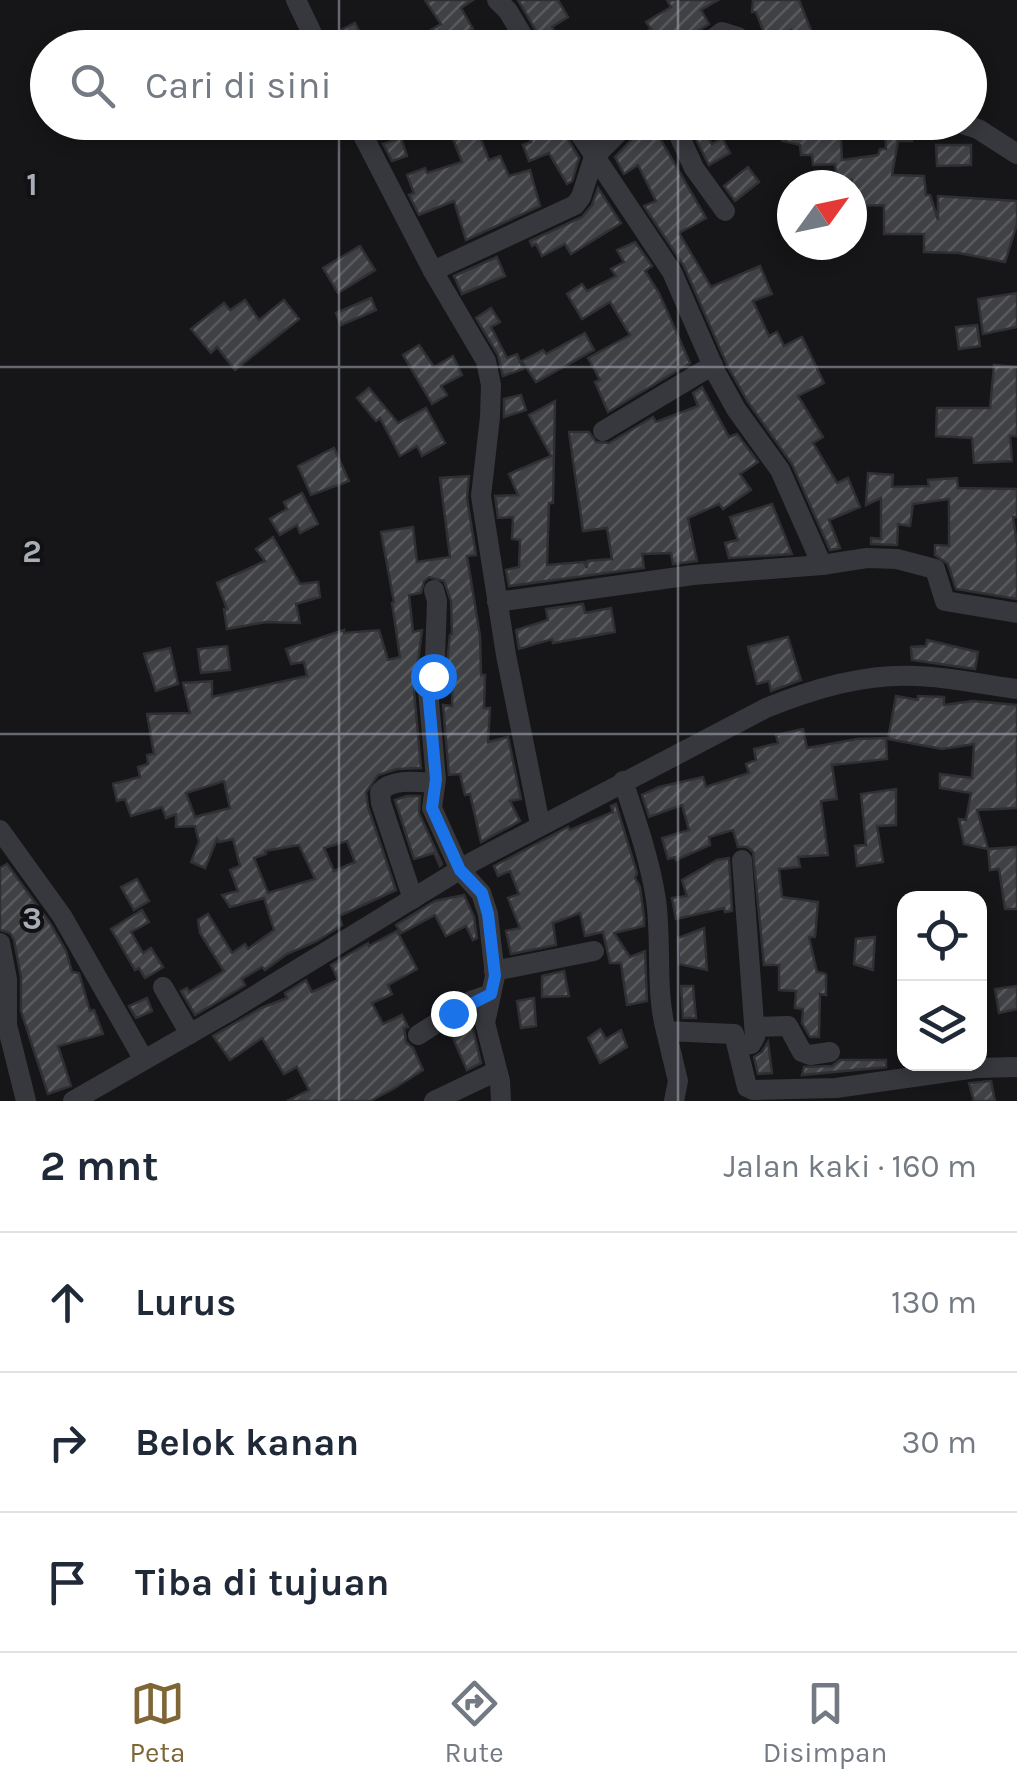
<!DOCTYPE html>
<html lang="id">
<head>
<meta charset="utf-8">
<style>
	:root { --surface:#fff; --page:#f2f2f3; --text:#1f2937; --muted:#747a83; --line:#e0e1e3; --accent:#7e6636 }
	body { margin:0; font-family:Karla,sans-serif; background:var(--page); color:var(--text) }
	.controls { position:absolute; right:30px; bottom:30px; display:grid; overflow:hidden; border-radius:20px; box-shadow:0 5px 15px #0003 }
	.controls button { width:90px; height:90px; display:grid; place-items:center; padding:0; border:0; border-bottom:2px solid var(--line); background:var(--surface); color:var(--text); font:50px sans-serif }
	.compass { position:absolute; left:777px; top:170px; width:90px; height:90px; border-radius:50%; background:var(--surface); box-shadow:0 5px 15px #0003; rotate:57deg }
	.stop { position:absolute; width:30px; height:30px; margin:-22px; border:8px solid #1a73e8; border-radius:50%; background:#fff }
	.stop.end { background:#1a73e8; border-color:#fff; box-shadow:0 2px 10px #0008 }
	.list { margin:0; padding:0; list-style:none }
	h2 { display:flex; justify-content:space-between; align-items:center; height:130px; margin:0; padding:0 40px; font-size:42px }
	h2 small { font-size:32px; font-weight:400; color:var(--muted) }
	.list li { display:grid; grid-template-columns:65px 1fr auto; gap:30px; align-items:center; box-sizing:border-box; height:140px; padding:0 40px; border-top:2px solid var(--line) }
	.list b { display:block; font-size:38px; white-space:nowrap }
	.list em { font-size:32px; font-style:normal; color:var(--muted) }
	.icon { flex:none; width:55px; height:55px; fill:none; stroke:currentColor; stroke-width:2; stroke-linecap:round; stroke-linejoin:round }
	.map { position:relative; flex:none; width:1017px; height:1101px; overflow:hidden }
	.search { position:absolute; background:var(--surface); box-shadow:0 5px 15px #0003; left:30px; right:30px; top:30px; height:110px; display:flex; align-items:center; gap:25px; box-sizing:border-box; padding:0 35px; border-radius:55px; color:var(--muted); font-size:38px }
	.sheet { height:550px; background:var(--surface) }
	nav { display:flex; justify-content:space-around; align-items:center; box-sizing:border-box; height:140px; border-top:2px solid var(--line); background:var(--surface); font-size:28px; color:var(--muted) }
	nav a { display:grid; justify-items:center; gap:5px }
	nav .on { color:var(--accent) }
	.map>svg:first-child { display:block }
	.building { fill:url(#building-hatch); stroke:#303034; stroke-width:2.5; fill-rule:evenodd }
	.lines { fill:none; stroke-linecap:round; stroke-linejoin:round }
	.minor { stroke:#37383d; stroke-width:20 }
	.route { stroke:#1a73e8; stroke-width:12 }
	.grid { fill:none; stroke:#a8adb8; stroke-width:2.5; stroke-opacity:0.55 }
	.grid-label { font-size:32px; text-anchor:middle; font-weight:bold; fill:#a8adb8; stroke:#111113; stroke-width:8; stroke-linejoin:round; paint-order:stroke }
</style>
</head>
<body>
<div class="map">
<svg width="1017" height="1101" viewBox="0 0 1017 1101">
	<defs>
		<pattern id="building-hatch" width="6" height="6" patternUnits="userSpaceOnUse" patternTransform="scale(2.5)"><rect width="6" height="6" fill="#404145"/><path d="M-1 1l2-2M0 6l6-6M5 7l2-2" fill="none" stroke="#595a5e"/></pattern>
	</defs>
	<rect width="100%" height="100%" fill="#161618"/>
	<g class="building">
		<polygon points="425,0 473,0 461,8 473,29 470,31 477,48 442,48 431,30 441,24"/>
		<polygon points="518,0 558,0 568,17 552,27 563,48 546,48"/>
		<polygon points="667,0 718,0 701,10 709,24 688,37 686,48 612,48 651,29 646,22 671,7"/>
		<polygon points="753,0 799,0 818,48 797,48 791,30 766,38 756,12 752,12"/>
		<polygon points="355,23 364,41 351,48 334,48 329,36"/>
		<polygon points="385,122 431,122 432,125 391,138"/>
		<polygon points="456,122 500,122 478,132 489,160 500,156 509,176 530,170 540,206 466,240 454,201 419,215 409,195 414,193 407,175 425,168 427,173 462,162 448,126"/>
		<polygon points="536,122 558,122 579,158 572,181 567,184 549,153 529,161 523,145 531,142 528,134 541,129"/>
		<polygon points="643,122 655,122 658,135 706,218 679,233 711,287 760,266 772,294 753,301 769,336 777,332 784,346 802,337 824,383 798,396 823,437 813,443 837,483 848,478 860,507 829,520 840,548 830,550 792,464 748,402 728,367 684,266 644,206 656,201 638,165 624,174 615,157 639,132"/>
		<polygon points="797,122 840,122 842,160 878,155 880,149 886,149 885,128 908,128 912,141 898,141 892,175 924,176 926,195 930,195 938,220 938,196 1017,201 1017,224 1005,262 959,253 924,252 924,234 884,234 884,205 852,206 852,180 837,182 835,164 813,165 812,155 801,155 800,145 783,141 801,128"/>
		<polygon points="699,123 712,144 722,138 730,153 709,165 690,127"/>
		<polygon points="401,138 407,156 392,161 383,144"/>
		<polygon points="936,145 971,145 971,165 937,166"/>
		<polygon points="748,167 759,182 735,201 724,186"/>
		<polygon points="598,188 621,223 571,254 565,244 542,256 536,244 532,246 530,241 582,217 592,205"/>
		<polygon points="635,242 652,266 645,271 659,293 690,363 608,412 595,382 600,380 588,358 630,335 610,302 582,319 567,294 582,284 587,291 616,276 611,269 624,262 617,250"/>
		<polygon points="360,246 375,270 338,293 323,268"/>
		<polygon points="497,257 505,276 462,294 454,276"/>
		<polygon points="1017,293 1017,327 983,334 978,299"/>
		<polygon points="371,298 376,310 341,325 336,313"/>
		<polygon points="245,300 259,320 284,300 299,319 235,370 217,347 211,353 191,329 224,303 230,310"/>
		<polygon points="491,308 500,322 491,327 507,358 517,354 523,369 503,376 498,355 476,318"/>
		<polygon points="977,325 980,346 959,349 956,327"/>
		<polygon points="585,333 594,350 536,382 522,361 543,350 546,354"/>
		<polygon points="419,345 434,367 453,356 462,375 441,386 447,395 432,404 403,355"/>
		<polygon points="994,365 1017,367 1017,436 1010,436 1012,461 974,463 972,438 936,436 937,408 990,408"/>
		<polygon points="702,387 729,437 737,434 758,462 740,474 751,490 723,509 719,504 688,518 697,561 673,564 671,553 642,554 644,568 509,586 506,570 519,567 520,540 512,539 513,517 498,518 495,496 518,495 509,474 551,456 529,415 555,401 553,503 549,503 547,565 584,562 587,568 587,561 612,559 607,528 583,531 569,432 589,432 596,442 609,443 653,417 656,422 698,406 693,393"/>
		<polygon points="369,388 398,423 426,408 445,443 422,456 417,446 400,456 380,418 376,421 357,398"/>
		<polygon points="521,395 526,410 504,417 504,399"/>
		<polygon points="334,448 349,481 311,495 298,466"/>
		<polygon points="868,473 893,475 892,487 929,486 928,480 957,478 958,488 1017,489 1017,517 1013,517 1017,543 1017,599 956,589 948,564 935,555 935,545 949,546 949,499 913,504 910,526 898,524 897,545 871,544 871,538 881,539 881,498 866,505"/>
		<path d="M469,476L467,498L476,555L467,556L480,636L481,675H485L484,708H490L488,742L508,737L521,799L510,801L520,821L481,842L470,794L465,795L460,774L449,775L443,705L452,706L453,672H446L450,635L452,634L451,601L444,581L429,577L424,581L421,593L409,595L413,632L422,630L414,691L421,768L397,769L378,775L366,792L368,807L396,890L339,916L342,925L317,941L287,954L265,970L262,967L242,979L245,985L239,989L195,1015L181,991L187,988L189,992L224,971L200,933L198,920L208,914L232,953L245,944L248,949L274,930L264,898L230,907L222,895L238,891L230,870L240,866L233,839L219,842L217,839L205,868L191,862L199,842L195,826L176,827V814L166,818L162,807L131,816L125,799L117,801L113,784L140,777L138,767L148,764L147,755L154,754L147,714L190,713L183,683L212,681V697L307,676L304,662L291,664L286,649L344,630V633L379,630L388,660L400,657L392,603L394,602L381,532L413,527L417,562L450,557L440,478ZM224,781L230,808L195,817L186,793ZM347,841L355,862L334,871L324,848ZM299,845L315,879L268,893L254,858L266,854L265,851Z"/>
		<polygon points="302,493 318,524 300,533 297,525 280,535 270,519 287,509 284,502"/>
		<polygon points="772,504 792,554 729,558 725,543 738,540 730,517"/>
		<polygon points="273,537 300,584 318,582 320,597 296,604 300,623 266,622 227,629 224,609 227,609 217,583 265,561 256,549"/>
		<polygon points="583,604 585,613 611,608 615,632 553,643 552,639 519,649 516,630 548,620 546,609"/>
		<polygon points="788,637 801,680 771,691 769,681 757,684 748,647"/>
		<polygon points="927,640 978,652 975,669 912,660 911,647 926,646"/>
		<polygon points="227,646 230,670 201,673 198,649"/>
		<polygon points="170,648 178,684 156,691 144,654"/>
		<polygon points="896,696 918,700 918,696 944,697 944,705 973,701 1017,705 1017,808 977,810 988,849 964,844 959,819 966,820 971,793 940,788 940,774 972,778 974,744 942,749 888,739"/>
		<polygon points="803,729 807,748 857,739 886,738 887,759 832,765 837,799 821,801 828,855 798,857 800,867 779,869 782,897 818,902 815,937 809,937 817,972 826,974 826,995 820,994 819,1037 810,1037 802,1023 803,1009 795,1008 796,991 779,990 779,965 764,965 753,852 747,847 738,847 733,830 709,837 710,845 676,860 675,857 668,859 662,838 689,830 682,805 649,817 642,795 659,787 703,777 706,787 749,773 746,764 756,760 754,749 778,743 776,735"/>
		<polygon points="896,789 896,825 877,826 883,862 857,866 855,846 866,845 861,794"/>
		<polygon points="407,796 420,796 419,813 442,864 440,866 434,853 414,859 395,800"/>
		<polygon points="616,804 637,873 635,878 640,887 644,917 644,926 614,933 630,957 645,951 647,1001 627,1005 621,963 610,963 603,932 585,936 580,913 553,923 556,945 511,954 506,931 520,928 508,898 519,894 510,871 498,876 494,866 568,827 570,830 613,812 611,806"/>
		<polygon points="1017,847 1017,909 1005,909 999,869 990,870 988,849"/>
		<polygon points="729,858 732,911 725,912 724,908 676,919 672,898 687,896 682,880 717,860"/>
		<polygon points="7,864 50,923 66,951 72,972 79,973 90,1011 94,1010 103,1034 58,1046 71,1086 48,1094 21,1011 21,977 14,940 10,933 0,930 0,868"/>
		<polygon points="137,879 149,901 134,910 121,887"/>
		<polygon points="464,895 474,917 477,938 473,940 466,926 446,936 435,915 401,933 396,925 435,901"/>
		<polygon points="142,910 149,922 131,932 143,953 151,948 163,967 145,978 139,968 135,970 111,929"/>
		<polygon points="704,928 707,970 679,964 678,938"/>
		<polygon points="397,931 417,969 388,985 392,994 372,1003 383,1024 402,1015 408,1027 404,1028 406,1042 413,1048 423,1070 393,1089 370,1101 287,1101 309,1090 297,1067 284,1074 262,1038 230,1060 213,1036 261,1008 287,998 285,993 306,980 312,992 338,980 331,965 368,943 369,946"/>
		<polygon points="875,937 873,970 854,964 856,939"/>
		<polygon points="564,971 569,996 542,997 542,976"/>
		<polygon points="681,986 693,986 696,1018 683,1018"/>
		<polygon points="1017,986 1017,1009 999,1013 995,989"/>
		<polygon points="147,998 152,1011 136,1018 129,1006"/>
		<polygon points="534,998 536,1026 521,1028 517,1001"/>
		<polygon points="472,1025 481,1063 467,1070 452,1036"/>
		<polygon points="600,1029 606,1039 621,1030 627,1047 600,1063 588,1038"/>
		<polygon points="768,1042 772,1073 758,1074 754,1057 762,1052"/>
		<polygon points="840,1060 886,1060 886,1067 802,1075 804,1067 832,1066"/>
		<polygon points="991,1081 995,1101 974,1101 969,1083"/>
	</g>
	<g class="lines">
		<g class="minor">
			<polyline points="296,0 319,48"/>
			<polyline points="497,0 508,11 530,48"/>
			<polyline points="700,48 722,32 738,37 748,48"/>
			<polyline points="356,122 433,271 486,361 491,385 490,417 481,496 506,655 540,824"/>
			<polyline points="572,122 672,272 716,373 736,409 780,470 822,565"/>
			<polyline points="673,122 694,168 725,211"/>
			<polyline points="956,122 978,129 1017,154"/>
			<polyline points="433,271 575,205 581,197 594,157 629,122"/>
			<polyline points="603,431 713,365"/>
			<polyline points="434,590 437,601 435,658 428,690 436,779 432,808 460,870 481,893 488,914 495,976 485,1023 500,1081 501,1101"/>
			<polyline points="497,602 693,575 822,565 867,558 897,559 935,569 945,601 1017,613"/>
			<path d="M623,781C636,820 650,860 656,900C662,943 655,990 666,1031L734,1034L747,1087L753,1090L836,1088L976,1068L1017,1067"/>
			<polyline points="0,830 62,916 144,1060"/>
			<path d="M413,899L381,803L380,792C392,778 418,782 435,783"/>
			<polyline points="0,943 7,979 7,1025 26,1101"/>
			<polyline points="494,971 594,951"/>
			<polyline points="163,987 190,1034"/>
			<polyline points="755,1027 788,1026 802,1052 810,1055 830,1052"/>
			<polyline points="666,1031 678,1081 674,1101"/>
			<polyline points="418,1035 471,1001 491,994"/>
			<polyline points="739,1045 751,1044 755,1037 742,860"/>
			<path d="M73,1101L233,1009L474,861L766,708C813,689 865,673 917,676C950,677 984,685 1017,689"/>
			<polyline points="434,1101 497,1071"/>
		</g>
	</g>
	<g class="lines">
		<polyline class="route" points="433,676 428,690 436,779 432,808 460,870 482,893 488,914 495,976 491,994 453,1013"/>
	</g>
	<path class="grid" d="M339,0V48M678,0V48M339,122V1101M678,122V1101M0,367H1017M0,734H1017"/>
	<g class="grid-label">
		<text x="32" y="195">1</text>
		<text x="32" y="562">2</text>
		<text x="32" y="929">3</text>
	</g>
</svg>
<div class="controls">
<button><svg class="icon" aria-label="locate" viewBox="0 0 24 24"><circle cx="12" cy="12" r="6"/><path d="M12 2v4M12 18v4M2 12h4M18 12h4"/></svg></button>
<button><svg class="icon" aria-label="layers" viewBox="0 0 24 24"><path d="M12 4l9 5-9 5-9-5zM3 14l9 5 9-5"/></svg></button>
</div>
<svg class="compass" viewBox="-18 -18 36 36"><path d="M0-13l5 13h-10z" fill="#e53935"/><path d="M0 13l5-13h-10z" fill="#747a83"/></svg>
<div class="stop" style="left:433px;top:676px"></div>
<div class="stop end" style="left:453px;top:1013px"></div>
<div class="search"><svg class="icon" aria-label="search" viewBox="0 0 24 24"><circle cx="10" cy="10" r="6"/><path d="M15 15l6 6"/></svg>Cari di sini</div>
</div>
<section class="sheet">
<h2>2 mnt<small>Jalan kaki · 160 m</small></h2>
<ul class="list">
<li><svg class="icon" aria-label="ahead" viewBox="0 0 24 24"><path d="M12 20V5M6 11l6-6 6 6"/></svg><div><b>Lurus</b></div><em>130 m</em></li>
<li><svg class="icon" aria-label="right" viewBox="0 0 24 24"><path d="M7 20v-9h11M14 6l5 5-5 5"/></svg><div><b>Belok kanan</b></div><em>30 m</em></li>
<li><svg class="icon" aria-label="arrive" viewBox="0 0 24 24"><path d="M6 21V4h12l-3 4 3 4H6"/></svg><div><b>Tiba di tujuan</b></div></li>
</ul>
</section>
<nav>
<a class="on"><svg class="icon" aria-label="map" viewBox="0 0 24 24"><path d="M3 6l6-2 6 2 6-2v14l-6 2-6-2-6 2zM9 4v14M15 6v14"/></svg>Peta</a>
<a><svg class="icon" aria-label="directions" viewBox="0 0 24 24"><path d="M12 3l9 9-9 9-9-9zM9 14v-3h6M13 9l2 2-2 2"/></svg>Rute</a>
<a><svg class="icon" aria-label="saved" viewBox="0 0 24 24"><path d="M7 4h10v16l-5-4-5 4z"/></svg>Disimpan</a>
</nav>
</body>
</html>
